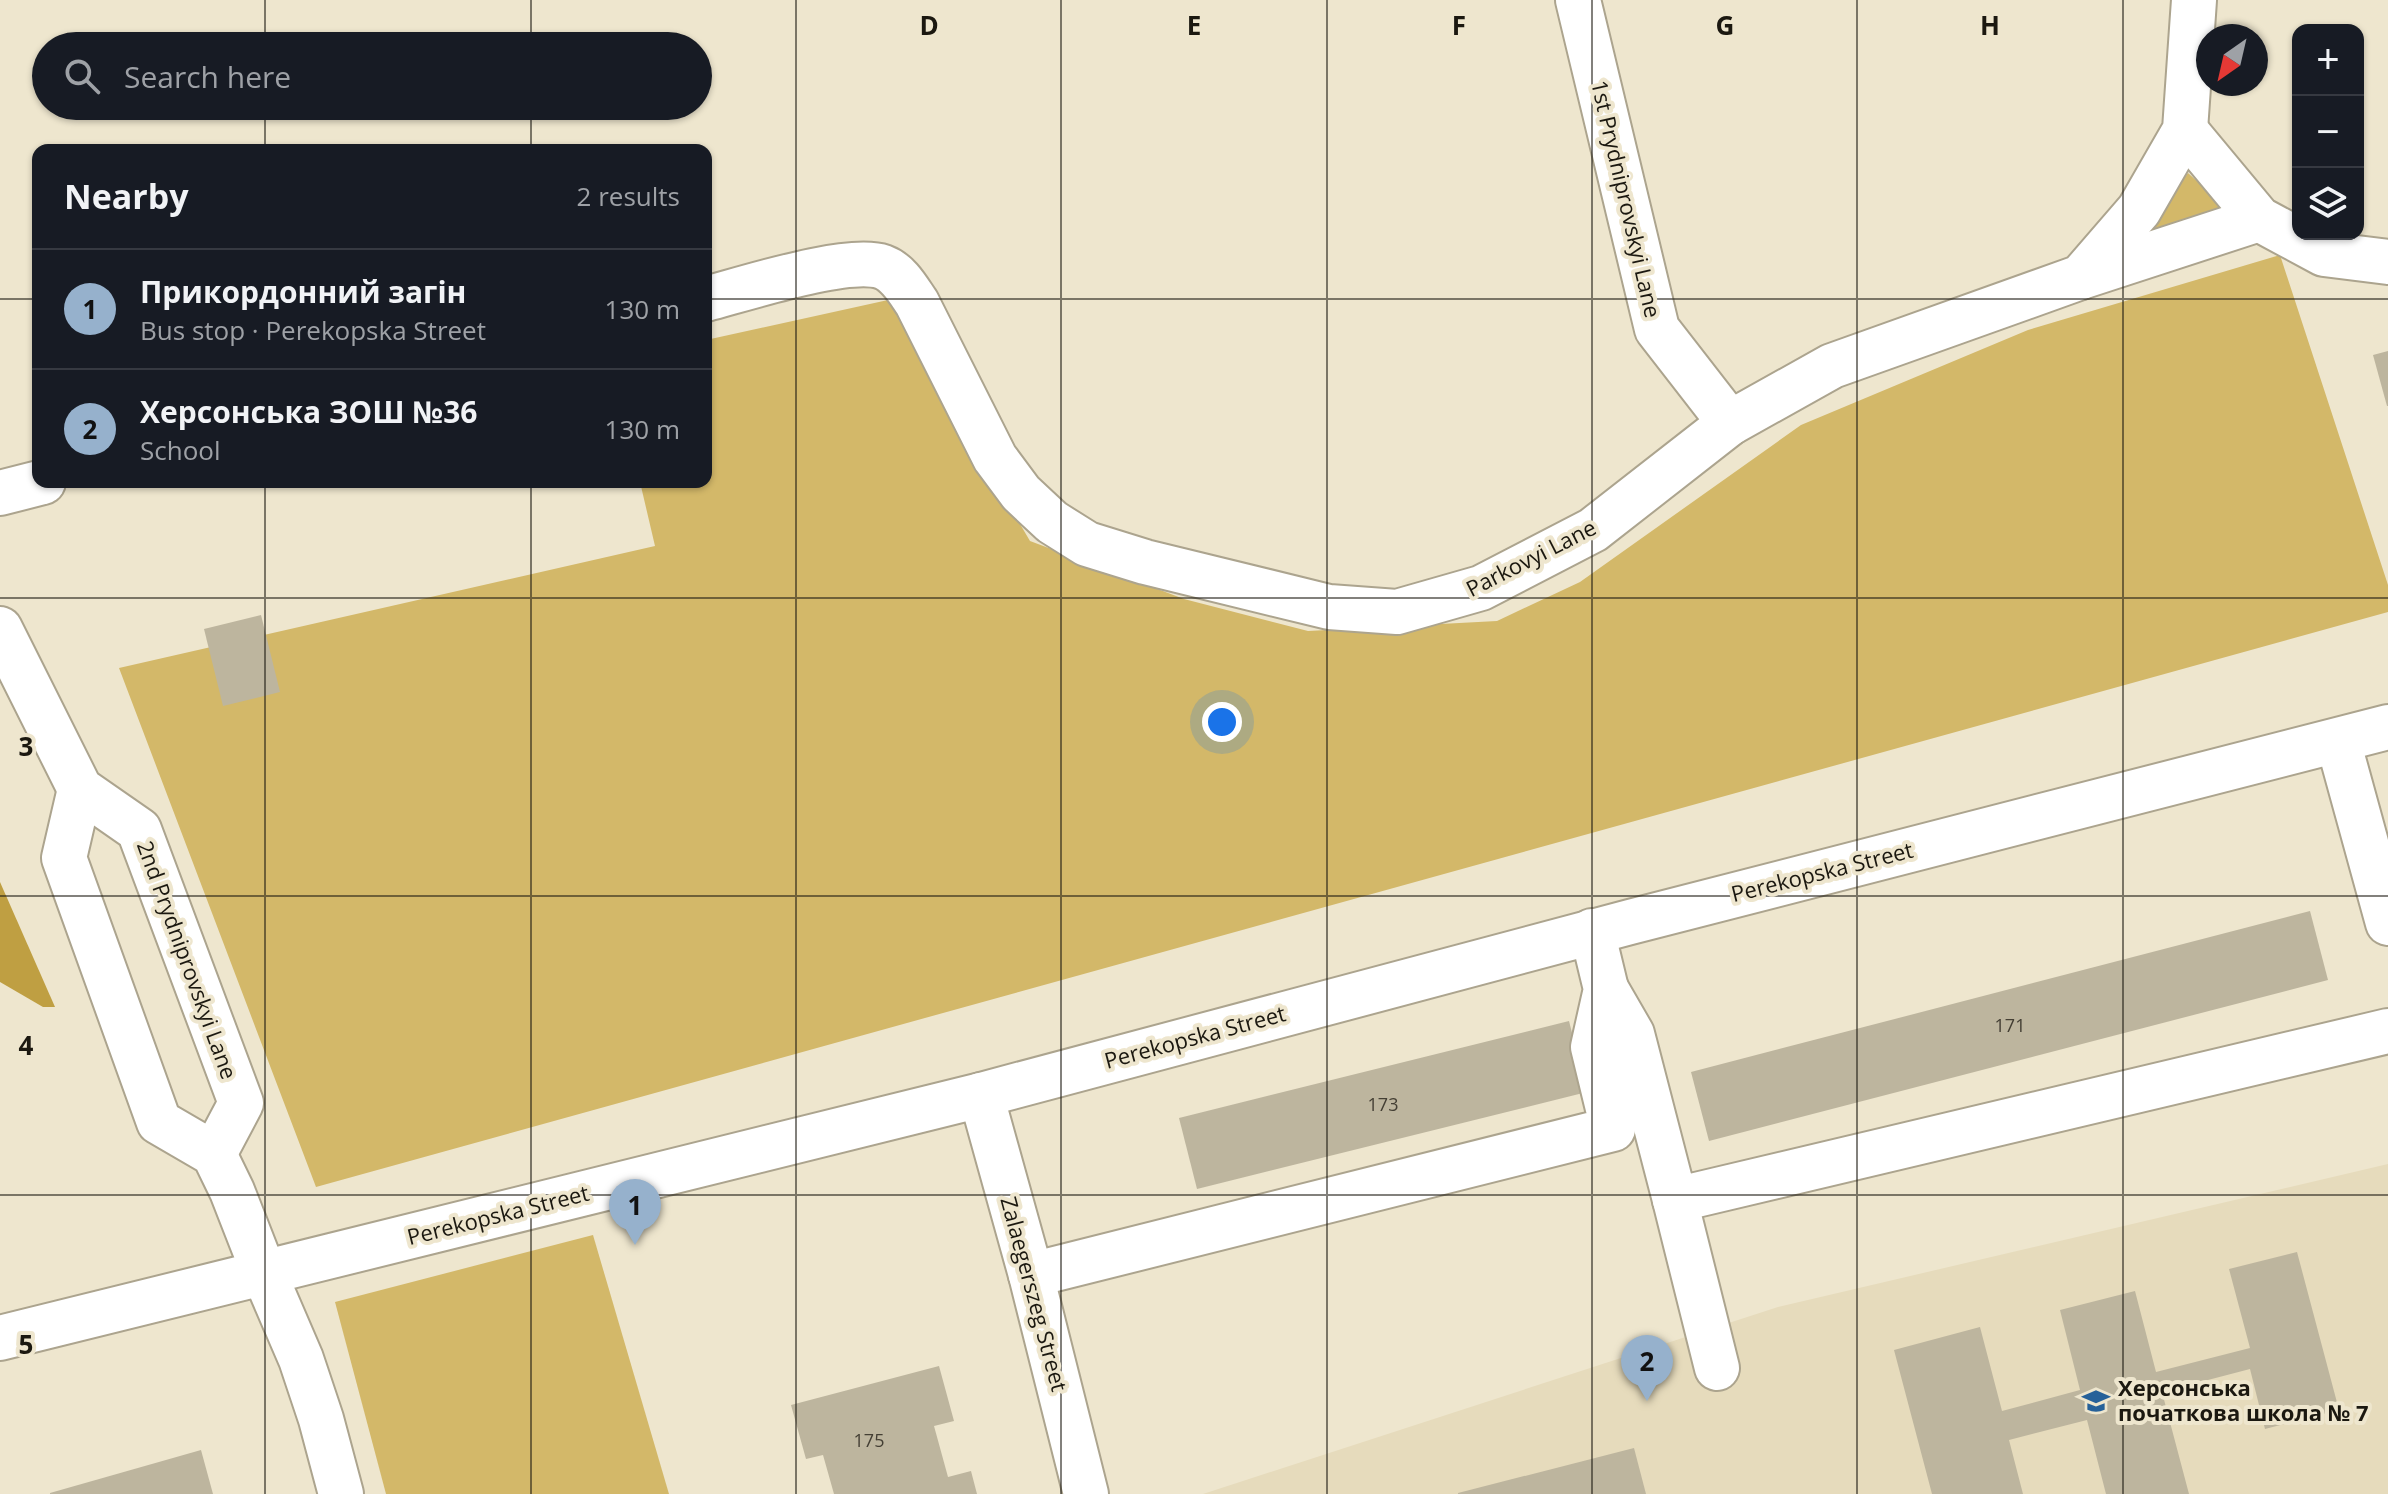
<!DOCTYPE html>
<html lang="en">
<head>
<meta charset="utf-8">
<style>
	:root { --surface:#171b24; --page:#242831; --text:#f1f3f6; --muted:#9ea1a6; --line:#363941; --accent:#96b1cc }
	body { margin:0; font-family:"Open Sans",sans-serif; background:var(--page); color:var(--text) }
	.controls { position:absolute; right:24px; top:24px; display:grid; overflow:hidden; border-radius:16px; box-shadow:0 2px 6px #0004 }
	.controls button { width:72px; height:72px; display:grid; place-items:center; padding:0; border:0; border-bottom:2px solid var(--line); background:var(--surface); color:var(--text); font:40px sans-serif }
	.compass { position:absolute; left:2196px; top:24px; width:72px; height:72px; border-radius:50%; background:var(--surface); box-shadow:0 2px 6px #0004; rotate:214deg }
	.you { position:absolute; left:1222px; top:722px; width:28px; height:28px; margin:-20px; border:6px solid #fff; border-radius:50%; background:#1a73e8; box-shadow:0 0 0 12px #1a73e833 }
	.badge { display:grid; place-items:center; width:52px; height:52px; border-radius:50%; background:var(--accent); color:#111; font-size:26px; font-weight:700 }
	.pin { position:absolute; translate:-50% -66px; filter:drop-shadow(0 2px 4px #0008) }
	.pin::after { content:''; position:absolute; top:42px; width:28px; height:24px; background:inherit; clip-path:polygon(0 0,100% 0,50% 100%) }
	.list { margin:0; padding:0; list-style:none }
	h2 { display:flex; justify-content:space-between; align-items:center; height:104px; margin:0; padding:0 32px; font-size:34px }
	h2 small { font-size:26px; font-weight:400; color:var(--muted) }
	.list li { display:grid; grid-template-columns:52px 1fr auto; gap:24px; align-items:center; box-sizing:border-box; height:120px; padding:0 32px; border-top:2px solid var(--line) }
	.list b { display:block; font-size:30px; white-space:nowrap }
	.list p { margin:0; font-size:26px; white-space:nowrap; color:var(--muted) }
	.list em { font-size:26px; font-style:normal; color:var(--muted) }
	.icon { flex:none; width:44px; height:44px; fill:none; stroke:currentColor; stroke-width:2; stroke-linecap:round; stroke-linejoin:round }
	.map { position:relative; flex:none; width:2388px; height:1494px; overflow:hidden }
	.search { position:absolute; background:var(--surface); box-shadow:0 2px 6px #0004; left:32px; top:32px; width:680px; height:88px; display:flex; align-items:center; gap:20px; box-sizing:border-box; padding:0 28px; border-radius:44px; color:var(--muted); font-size:30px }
	.panel { position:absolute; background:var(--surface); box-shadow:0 2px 6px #0004; left:32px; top:144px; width:680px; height:344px; border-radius:16px }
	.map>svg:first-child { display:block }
	.built { fill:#e6dbbc }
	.green { fill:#d3b869 }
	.forest { fill:#bf9f42 }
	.building { fill:#bdb59e }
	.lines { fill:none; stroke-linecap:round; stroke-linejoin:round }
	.minor-casing { stroke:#aca48e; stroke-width:48 }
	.major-casing { stroke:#aca48e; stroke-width:48 }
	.minor { stroke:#fff; stroke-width:44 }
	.major { stroke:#fff; stroke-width:44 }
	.grid { fill:none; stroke:#1b1810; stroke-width:2; stroke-opacity:0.55 }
	.labels { text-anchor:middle; stroke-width:8; stroke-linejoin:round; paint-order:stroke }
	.number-label { font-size:18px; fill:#443f34 }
	.street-label { font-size:22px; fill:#1b1810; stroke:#eee6ce }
	.poi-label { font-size:22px; font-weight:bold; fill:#1b1810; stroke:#eee6ce; text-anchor:start }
	.grid-label { font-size:26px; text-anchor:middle; font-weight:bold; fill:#1b1810; stroke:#eee6ce; stroke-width:8; stroke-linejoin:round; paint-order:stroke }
</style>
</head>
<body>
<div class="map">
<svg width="2388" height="1494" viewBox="0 0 2388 1494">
	<rect width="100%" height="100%" fill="#eee6ce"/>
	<polygon class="built" points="2388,1164 2388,1494 1203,1494 1778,1307"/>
	<g class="green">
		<polygon points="2188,173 2231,212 2132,246"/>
		<polygon points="2280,255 2388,585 2388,612 316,1187 119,668 655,546 640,482 706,482 706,340 888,300 1030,541 1184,599 1308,631 1497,621 1580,582 1801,425 2028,330"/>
		<polygon points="593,1235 669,1494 386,1494 335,1302"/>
	</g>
	<polygon class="forest" points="0,882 55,1007 43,1007 0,982"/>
	<g class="building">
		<polygon points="2388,351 2388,406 2387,406 2373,355"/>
		<polygon points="261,615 280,692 223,706 204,629"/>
		<polygon points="2310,911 2328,980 1709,1141 1691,1072"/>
		<polygon points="1569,1021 1587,1092 1197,1189 1179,1118"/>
		<polygon points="2297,1252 2339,1410 2265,1429 2250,1369 2162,1392 2189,1494 2106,1494 2087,1420 2009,1440 2023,1494 1932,1494 1894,1350 1980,1327 2002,1411 2080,1390 2060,1310 2135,1291 2156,1372 2250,1348 2229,1269"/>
		<polygon points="939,1366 954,1421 934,1426 948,1477 971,1471 977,1494 834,1494 823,1455 806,1459 791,1405"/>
		<polygon points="1634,1448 1646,1494 1458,1494 1458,1493"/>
		<polygon points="201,1450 213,1494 50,1494 50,1493"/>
	</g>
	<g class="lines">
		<g class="minor-casing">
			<g id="minor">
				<polyline points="1578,0 1657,329 1730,423"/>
				<polyline points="2185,130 2259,219 2324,254 2388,262"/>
				<polyline points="2081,277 2259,219"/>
				<path d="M706,299C744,289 848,255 883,267C899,273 908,290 917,303L995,458L1021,493L1052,522L1087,544L1145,562L1329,607L1397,612L1481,588L1593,530L1730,423L1832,366L2081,277L2139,210L2185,130L2194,0"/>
				<polyline points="0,493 43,482"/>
				<polyline points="0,629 80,789 139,830 241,1103 214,1154"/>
				<polyline points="2338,741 2388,923"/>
				<polyline points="80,789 64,858 159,1122 214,1154 232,1191 264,1273"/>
				<polyline points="1606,989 1632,1034 1675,1200 2388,1031"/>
				<polyline points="1675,1200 1717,1368"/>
				<polyline points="1031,1275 1613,1129 1593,1047 1606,989 1592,931"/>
			</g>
		</g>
		<g class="major-casing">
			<g id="major">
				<polyline points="981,1095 1031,1275 1086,1494"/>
				<polyline points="264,1273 301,1359 321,1419 341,1494"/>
				<polyline points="0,1338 981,1095 1630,922 2388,727"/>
			</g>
		</g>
		<use href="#minor" class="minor"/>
		<use href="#major" class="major"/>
	</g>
	<path class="grid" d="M265,0V46M531,0V46M796,0V1494M1061,0V1494M1327,0V1494M1592,0V1494M1857,0V1494M2123,0V1494M265,106V150M531,106V150M0,299H38M706,299H2388M265,482V1494M531,482V1494M0,598H2388M0,896H2388M0,1195H2388"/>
	<defs>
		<g id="school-bare" transform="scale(2.16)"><path d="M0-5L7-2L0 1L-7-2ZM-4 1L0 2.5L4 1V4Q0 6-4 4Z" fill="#266199" stroke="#eee6ce" stroke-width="2.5" paint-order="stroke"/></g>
	</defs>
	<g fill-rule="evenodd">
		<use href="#school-bare" x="2096" y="1401"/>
	</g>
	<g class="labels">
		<g class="number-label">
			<text x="2010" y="1032">171</text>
			<text x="1383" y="1111">173</text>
			<text x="869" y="1447">175</text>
		</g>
		<g class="street-label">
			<text transform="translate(1626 199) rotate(77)" y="8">1st Prydniprovskyi Lane</text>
			<text transform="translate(1531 558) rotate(-27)" y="8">Parkovyi Lane</text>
			<text transform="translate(1822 872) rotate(-14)" y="8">Perekopska Street</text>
			<text transform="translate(187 960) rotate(70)" y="8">2nd Prydniprovskyi Lane</text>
			<text transform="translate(1195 1037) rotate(-15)" y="8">Perekopska Street</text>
			<text transform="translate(498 1215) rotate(-14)" y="8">Perekopska Street</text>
			<text transform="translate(1034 1294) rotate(75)" y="8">Zalaegerszeg Street</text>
		</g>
		<g class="poi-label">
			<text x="2118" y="1396">Херсонська<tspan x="2118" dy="25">початкова школа № 7</tspan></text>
		</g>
	</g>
	<g class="grid-label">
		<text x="929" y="35">D</text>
		<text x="1194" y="35">E</text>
		<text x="1459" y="35">F</text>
		<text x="1725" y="35">G</text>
		<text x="1990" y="35">H</text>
		<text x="26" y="756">3</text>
		<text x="26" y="1055">4</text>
		<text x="26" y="1354">5</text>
	</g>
</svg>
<div class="controls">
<button>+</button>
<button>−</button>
<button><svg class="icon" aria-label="layers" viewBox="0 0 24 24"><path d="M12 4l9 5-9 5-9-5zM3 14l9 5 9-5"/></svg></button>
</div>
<svg class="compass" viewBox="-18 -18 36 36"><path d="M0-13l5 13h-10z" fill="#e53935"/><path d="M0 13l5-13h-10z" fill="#9ea1a6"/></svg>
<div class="you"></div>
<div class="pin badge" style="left:635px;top:1245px">1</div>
<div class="pin badge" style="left:1647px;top:1401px">2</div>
<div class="search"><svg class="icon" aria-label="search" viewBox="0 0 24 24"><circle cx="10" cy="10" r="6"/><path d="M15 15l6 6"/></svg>Search here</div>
<section class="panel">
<h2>Nearby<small>2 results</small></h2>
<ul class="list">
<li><span class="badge">1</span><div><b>Прикордонний загін</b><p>Bus stop · Perekopska Street</p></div><em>130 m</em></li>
<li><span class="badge">2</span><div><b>Херсонська ЗОШ №36</b><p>School</p></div><em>130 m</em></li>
</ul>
</section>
</div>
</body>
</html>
